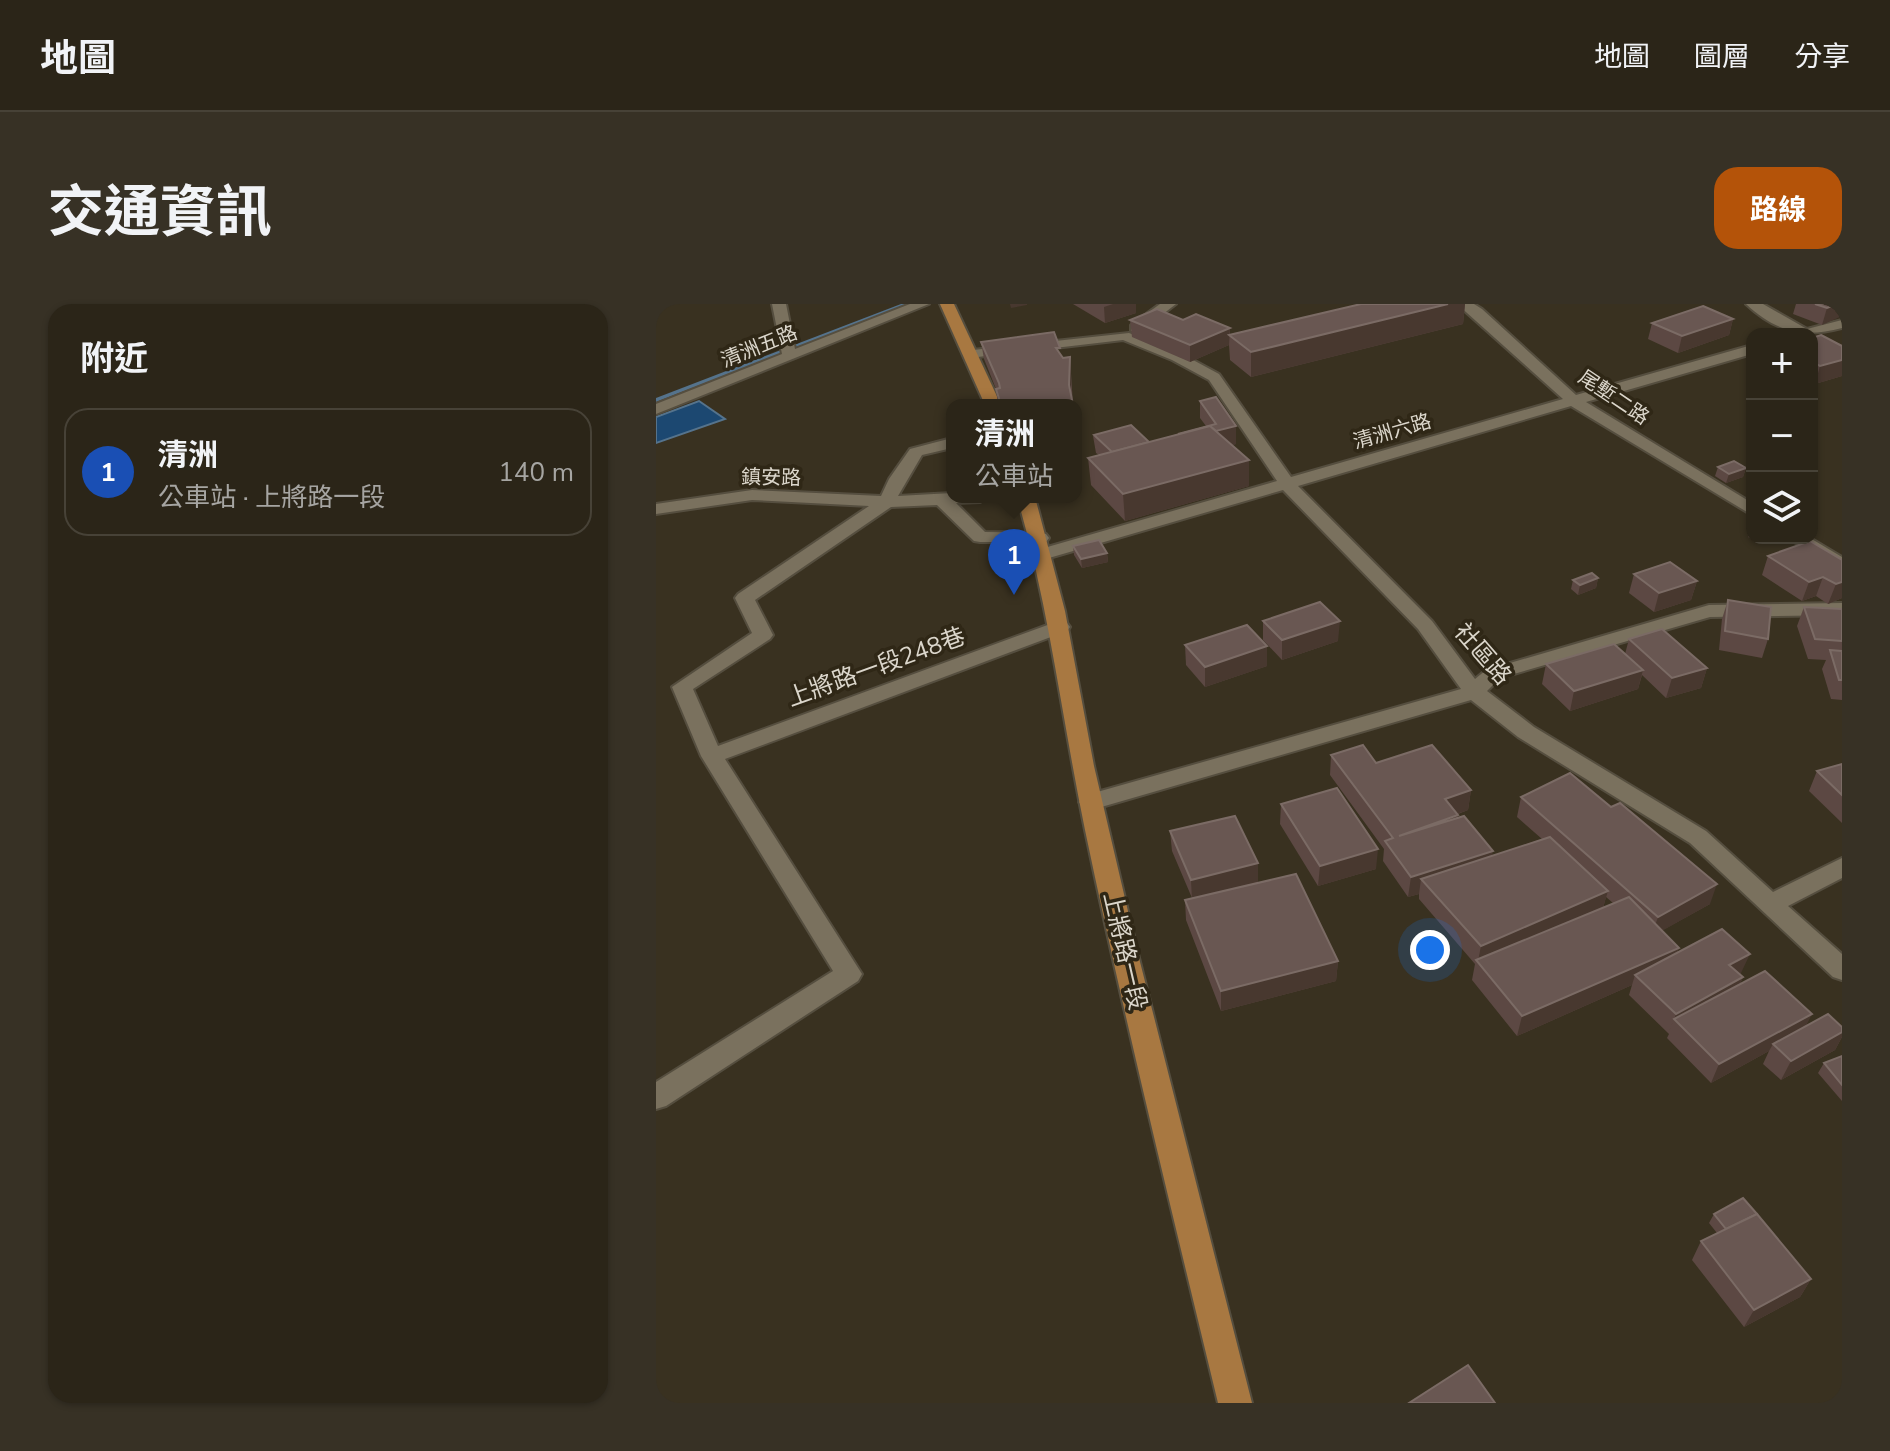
<!DOCTYPE html>
<html lang="zh-TW">
<head>
<meta charset="utf-8">
<style>
	:root { --surface:#2b2518; --page:#373125; --text:#f1f3f6; --muted:#a6a5a2; --line:#474237; --accent:#b45309 }
	body { margin:0; font-family:"Nunito Sans","Noto Sans TC",sans-serif; background:var(--page); color:var(--text) }
	.controls { position:absolute; right:24px; top:24px; display:grid; overflow:hidden; border-radius:16px; box-shadow:0 2px 6px #0004 }
	.controls button { width:72px; height:72px; display:grid; place-items:center; padding:0; border:0; border-bottom:2px solid var(--line); background:var(--surface); color:var(--text); font:40px sans-serif }
	.you { position:absolute; left:774px; top:646px; width:28px; height:28px; margin:-20px; border:6px solid #fff; border-radius:50%; background:#1a73e8; box-shadow:0 0 0 12px #1a73e833 }
	.badge { display:grid; place-items:center; width:52px; height:52px; border-radius:50%; background:var(--accent); color:#fff; font-size:26px; font-weight:700 }
	.pin { position:absolute; translate:-50% -66px; filter:drop-shadow(0 2px 4px #0008) }
	.pin::after { content:''; position:absolute; top:42px; width:28px; height:24px; background:inherit; clip-path:polygon(0 0,100% 0,50% 100%) }
	.popup { position:absolute; left:290px; top:95px; width:136px; height:104px; box-sizing:border-box; display:grid; place-content:center; border-radius:16px; background:var(--surface); filter:drop-shadow(0 2px 6px #0005); font-size:26px; white-space:nowrap; color:var(--muted) }
	.popup b { font-size:30px; color:var(--text) }
	.popup::after { content:''; position:absolute; left:50%; top:100%; margin-left:-16px; border:16px solid transparent; border-top-color:var(--surface) }
	.list { margin:0; padding:0; list-style:none }
	h2 { display:flex; justify-content:space-between; align-items:center; height:104px; margin:0; padding:0 32px; font-size:34px }
	h2 small { font-size:26px; font-weight:400; color:var(--muted) }
	.list li { display:grid; grid-template-columns:52px 1fr auto; gap:24px; align-items:center; box-sizing:border-box; height:128px; margin:0 16px 16px; padding:0 16px; border:2px solid var(--line); border-radius:24px }
	.list b { display:block; font-size:30px; white-space:nowrap }
	.list p { margin:0; font-size:26px; white-space:nowrap; color:var(--muted) }
	.list em { font-size:26px; font-style:normal; color:var(--muted) }
	.icon { flex:none; width:44px; height:44px; fill:none; stroke:currentColor; stroke-width:2; stroke-linecap:round; stroke-linejoin:round }
	.map { position:relative; flex:none; width:1186px; height:1099px; overflow:hidden; border-radius:24px }
	header { display:flex; align-items:center; gap:48px; box-sizing:border-box; height:112px; padding:0 40px; background:var(--surface); border-bottom:2px solid var(--line) }
	header strong { font-size:38px }
	nav { display:flex; gap:44px; margin-inline-start:auto; font-size:28px }
	.intro { display:flex; align-items:center; justify-content:space-between; box-sizing:border-box; height:192px; padding:0 48px }
	h1 { margin:0; font-size:56px }
	.button { padding:20px 36px; border-radius:24px; background:var(--accent); color:#fff; font-size:28px; font-weight:700 }
	main { display:flex; gap:48px; padding:0 48px }
	aside { flex:1; background:var(--surface); border-radius:24px; box-shadow:0 2px 6px #0004 }
	.map>svg:first-child { display:block }
	.water { fill:#1c4871; stroke:#55738c; stroke-width:2 }
	.lines { fill:none; stroke-linecap:round; stroke-linejoin:round }
	.stream { fill:#55738c; fill-rule:evenodd }
	.minor-casing { stroke:#554e3f; stroke-width:4 }
	.major-casing { stroke:#554e3f; stroke-width:4 }
	.minor { fill:#7a715e; fill-rule:evenodd }
	.major { fill:#a87841; fill-rule:evenodd }
	.wall { fill:#5c4843; fill-rule:evenodd }
	.shaded-wall { fill:#48382f }
	.building { fill:#695752; stroke:#7b6b65; stroke-width:2 }
	.labels { text-anchor:middle; stroke-width:7; stroke-linejoin:round; paint-order:stroke }
	.far-street-label { font-size:20px; fill:#dbd6cb; stroke:#2f2716 }
	.street-label { font-size:24px; fill:#dbd6cb; stroke:#2f2716 }
</style>
</head>
<body>
<header>
<strong>地圖</strong>
<nav><a>地圖</a><a>圖層</a><a>分享</a></nav>
</header>
<div class="intro"><h1>交通資訊</h1><a class="button">路線</a></div>
<main>
<aside>
<h2>附近<small></small></h2>
<ul class="list">
<li><span class="badge" style="background:#1a4fb4">1</span><div><b>清洲</b><p>公車站 · 上將路一段</p></div><em>140 m</em></li>
</ul>
</aside>
<div class="map">
<svg width="1186" height="1099" viewBox="0 0 1186 1099">
	<rect width="100%" height="100%" fill="#393120"/>
	<polygon class="water" points="43,97 69,115 0,139 0,113"/>
	<g class="lines">
		<polygon class="stream" points="245,0 253,0 0,98 0,94"/>
		<g class="minor-casing">
			<g id="minor">
				<polygon points="116,0 130,0 139,45 254,0 273,0 0,110 0,100 126,50"/>
				<polygon points="504,0 520,0 485,27 475,27 475,21"/>
				<polygon points="801,0 818,0 826,5 920,91 1096,41 1096,50 930,98 1096,199 1096,211 915,102 642,182 776,317 819,375 830,366 1053,301 1186,299 1186,311 1054,313 844,374 831,387 878,423 1050,527 1117,588 1186,554 1186,574 1132,602 1186,650 1186,676 1177,673 1034,539 862,433 815,396 435,506 427,504 423,498 427,492 805,385 762,325 627,186 393,254 381,254 378,250 381,246 621,177 553,76 516,56 467,36 313,54 308,53 308,47 473,29 526,50 563,70 635,173 907,95"/>
				<path d="M1090,0H1107L1151,25L1186,16V24C1148,34 1121,29 1090,0Z"/>
				<polygon points="296,134 296,144 266,151 242,192 296,189 296,193 333,193 324,198 300,199 329,228 384,229 390,230 393,234 390,238 324,238 318,237 281,201 235,203 99,296 117,331 114,335 37,385 62,442 397,319 411,319 414,323 411,327 69,455 206,670 202,677 10,802 0,805 0,778 177,667 45,452 16,383 96,329 79,294 82,290 213,202 96,196 0,210 0,200 96,186 225,192 233,175 254,145"/>
				<polygon points="1132,234 1154,234 1186,253 1186,267"/>
			</g>
		</g>
		<g class="major-casing">
			<g id="major">
				<polygon points="284,0 298,0 345,101 329,101"/>
				<path d="M361,193H379L409,307L438,462L482,650L596,1099H562C516,908 469,718 429,526C406,415 393,302 361,193Z"/>
			</g>
		</g>
		<use href="#minor" class="minor"/>
		<use href="#major" class="major"/>
	</g>
	<g class="wall">
		<polygon points="417,0 480,0 480,9 449,19"/>
		<polygon points="705,0 809,0 807,20 595,73 574,56 573,41 534,58 476,33 474,16 527,16 574,24 574,31"/>
		<polygon points="1140,0 1186,0 1166,21 1137,10"/>
		<polygon points="1077,15 1073,31 1022,49 992,35 996,19"/>
		<polygon points="1156,34 1186,42 1186,72 1159,80 1156,78"/>
		<polygon points="325,38 405,52 407,54 414,53 417,101 342,101 340,85 328,55"/>
		<polygon points="544,97 580,122 580,140 576,141 593,182 469,217 435,181 432,154 443,151 440,149 437,132 493,138 550,122 544,114"/>
		<polygon points="1062,163 1090,164 1087,173 1070,179 1059,172"/>
		<polygon points="1095,223 1096,223 1096,234 1116,235 1104,240 1092,233"/>
		<polygon points="417,242 451,249 452,258 426,264 418,251"/>
		<polygon points="1112,252 1186,256 1186,294 1172,300 1160,292 1146,297 1106,271"/>
		<polygon points="978,270 1041,277 1035,296 998,308 973,289"/>
		<polygon points="942,274 940,284 922,291 915,285 917,276"/>
		<polygon points="1072,296 1112,335 1106,354 1063,346 1066,315"/>
		<polygon points="1148,303 1186,305 1186,396 1175,395 1166,365 1170,356 1152,355 1141,322"/>
		<polygon points="607,317 682,337 626,356 607,336"/>
		<polygon points="973,335 1051,364 1045,384 1010,394 986,371 982,385 914,407 886,380 890,360 969,350"/>
		<polygon points="529,341 611,342 611,362 549,383 530,361"/>
		<path d="M675,451L720,459L815,486L812,506L802,510V514L836,552L886,535L861,513L865,493L1054,600L1005,627L1023,644L1021,649L1085,669L1084,670L1087,673L1084,680L1149,722L1186,723V733L1179,746L1125,776L1107,760L1113,747L1055,779L1011,734L1013,730L973,691L976,681L861,732L816,676L819,660L763,595V590L752,593L727,557L728,545L674,471ZM950,593L957,599L947,604Z"/>
		<polygon points="1186,460 1186,519 1153,487 1161,467"/>
		<polygon points="625,500 720,565 662,582 624,520"/>
		<polygon points="514,527 602,579 682,657 680,677 565,707 530,616 529,596 536,594 516,547"/>
		<polygon points="1186,752 1186,797 1162,769 1168,759"/>
		<polygon points="1058,910 1155,975 1144,993 1088,1023 1036,956 1045,937 1061,929 1053,919"/>
	</g>
	<g class="shaded-wall">
		<polygon points="354,0 371,0 371,1 355,4"/>
		<polygon points="457,0 480,0 480,9 449,19 448,3"/>
		<polygon points="792,0 809,0 807,20 595,73 595,48"/>
		<polygon points="1181,0 1186,0 1186,12 1166,21 1171,4"/>
		<polygon points="1077,15 1073,31 1022,49 1026,32"/>
		<polygon points="574,24 573,41 534,58 534,41"/>
		<polygon points="414,53 415,71 415,98 413,81"/>
		<polygon points="1186,56 1186,72 1159,80 1164,62"/>
		<polygon points="580,122 580,140 530,154 529,136"/>
		<polygon points="593,156 593,182 469,217 467,190"/>
		<polygon points="1090,164 1087,173 1070,179 1073,170"/>
		<polygon points="1106,234 1117,234 1104,240"/>
		<polygon points="451,249 452,258 426,264 425,255"/>
		<polygon points="1167,273 1160,292 1146,297 1153,278"/>
		<polygon points="942,274 940,284 922,291 924,281"/>
		<polygon points="1041,277 1035,296 998,308 1003,289"/>
		<polygon points="1186,278 1186,294 1172,300 1180,280"/>
		<polygon points="684,317 682,337 626,356 626,336"/>
		<polygon points="611,342 611,362 549,383 549,363"/>
		<polygon points="1051,364 1045,384 1010,394 1016,374"/>
		<polygon points="987,366 982,385 914,407 918,387"/>
		<polygon points="815,486 812,506 786,515 789,495"/>
		<polygon points="802,511 799,531 743,532"/>
		<polygon points="722,545 720,565 662,582 664,562"/>
		<polygon points="837,547 833,567 765,575 763,590 752,593 755,573"/>
		<polygon points="602,559 602,579 536,596 535,576"/>
		<polygon points="1061,580 1054,600 995,633 1002,613"/>
		<polygon points="952,587 946,607 822,657 825,642"/>
		<polygon points="1023,644 1015,664 979,671 976,681 861,732 866,712"/>
		<polygon points="1094,650 1085,669 1065,681 1073,661"/>
		<polygon points="682,657 680,677 565,707 565,687"/>
		<polygon points="1087,673 1078,693 1018,715 1012,730 1020,710"/>
		<polygon points="1156,710 1146,730 1117,740 1113,747 1055,779 1063,760"/>
		<polygon points="1186,728 1186,733 1179,746 1125,776 1135,757"/>
		<polygon points="1155,975 1144,993 1088,1023 1098,1006"/>
	</g>
	<g class="building">
		<polygon points="705,0 792,0 595,48 573,31"/>
		<polygon points="1159,0 1181,0 1171,4"/>
		<polygon points="1047,2 1077,15 1026,32 996,19"/>
		<polygon points="501,5 527,16 540,10 574,24 534,41 474,16"/>
		<polygon points="398,28 404,44 400,44 407,54 414,53 413,81 417,101 345,101 340,85 344,84 343,79 325,38"/>
		<polygon points="1165,31 1186,42 1186,56 1164,62 1156,58 1156,34"/>
		<polygon points="560,93 580,122 560,127 554,122 523,130 522,130 560,120 544,97"/>
		<polygon points="475,121 493,138 456,148 438,131"/>
		<polygon points="554,122 593,156 467,190 432,154"/>
		<polygon points="1078,157 1090,164 1073,170 1062,163"/>
		<polygon points="443,236 451,249 425,255 417,242"/>
		<polygon points="1154,237 1186,256 1186,278 1180,280 1167,273 1153,278 1112,252"/>
		<polygon points="1014,258 1041,277 1003,289 978,270"/>
		<polygon points="936,269 942,274 924,281 917,276"/>
		<polygon points="1072,296 1115,303 1112,335 1069,327"/>
		<polygon points="664,298 684,317 626,336 607,317"/>
		<polygon points="1148,303 1186,305 1186,337 1159,335"/>
		<polygon points="591,321 611,342 549,363 529,341"/>
		<polygon points="1006,325 1051,364 1016,374 973,335"/>
		<polygon points="958,340 987,366 918,387 890,360"/>
		<polygon points="1174,346 1186,347 1186,376 1183,376"/>
		<polygon points="707,441 720,459 776,441 815,486 789,495 802,511 743,532 808,512 837,547 755,573 729,537 737,534 675,451"/>
		<polygon points="1186,460 1186,491 1161,467"/>
		<polygon points="914,469 955,503 964,499 1061,580 1002,613 865,493"/>
		<polygon points="681,484 722,545 664,562 625,500"/>
		<polygon points="579,512 602,559 535,576 514,527"/>
		<polygon points="894,533 952,587 825,642 765,575"/>
		<polygon points="640,570 682,657 565,687 529,596"/>
		<polygon points="973,593 1023,644 866,712 820,656"/>
		<polygon points="1066,625 1094,650 1073,661 1087,673 1020,710 979,671"/>
		<polygon points="1109,667 1156,710 1063,760 1018,715"/>
		<polygon points="1172,710 1186,723 1186,728 1135,757 1117,740"/>
		<polygon points="1186,752 1186,781 1168,759"/>
		<polygon points="1087,894 1101,910 1070,925 1058,910"/>
		<polygon points="1101,910 1155,975 1098,1006 1045,937"/>
		<polygon points="812,1061 839,1099 753,1099"/>
	</g>
	<g class="labels">
		<g class="far-street-label">
			<text transform="translate(103 42) rotate(-22)" y="7">清洲五路</text>
			<text transform="translate(958 93) rotate(34)" y="7">尾塹二路</text>
			<text transform="translate(736 127) rotate(-16)" y="7">清洲六路</text>
			<text transform="translate(115 173) rotate(1)" y="7">鎮安路</text>
		</g>
		<g class="street-label">
			<text transform="translate(827 350) rotate(49)" y="8">社區路</text>
			<text transform="translate(220 363) rotate(-20)" y="8">上將路一段248巷</text>
			<text transform="translate(469 647) rotate(77)" y="8">上將路一段</text>
		</g>
	</g>
</svg>
<div class="controls">
<button>+</button>
<button>−</button>
<button><svg class="icon" aria-label="layers" viewBox="0 0 24 24"><path d="M12 4l9 5-9 5-9-5zM3 14l9 5 9-5"/></svg></button>
</div>
<div class="you"></div>
<div class="pin badge" style="left:358px;top:291px;background:#1a4fb4">1</div>
<div class="popup"><b>清洲</b>公車站</div>
</div>
</main>
</body>
</html>
